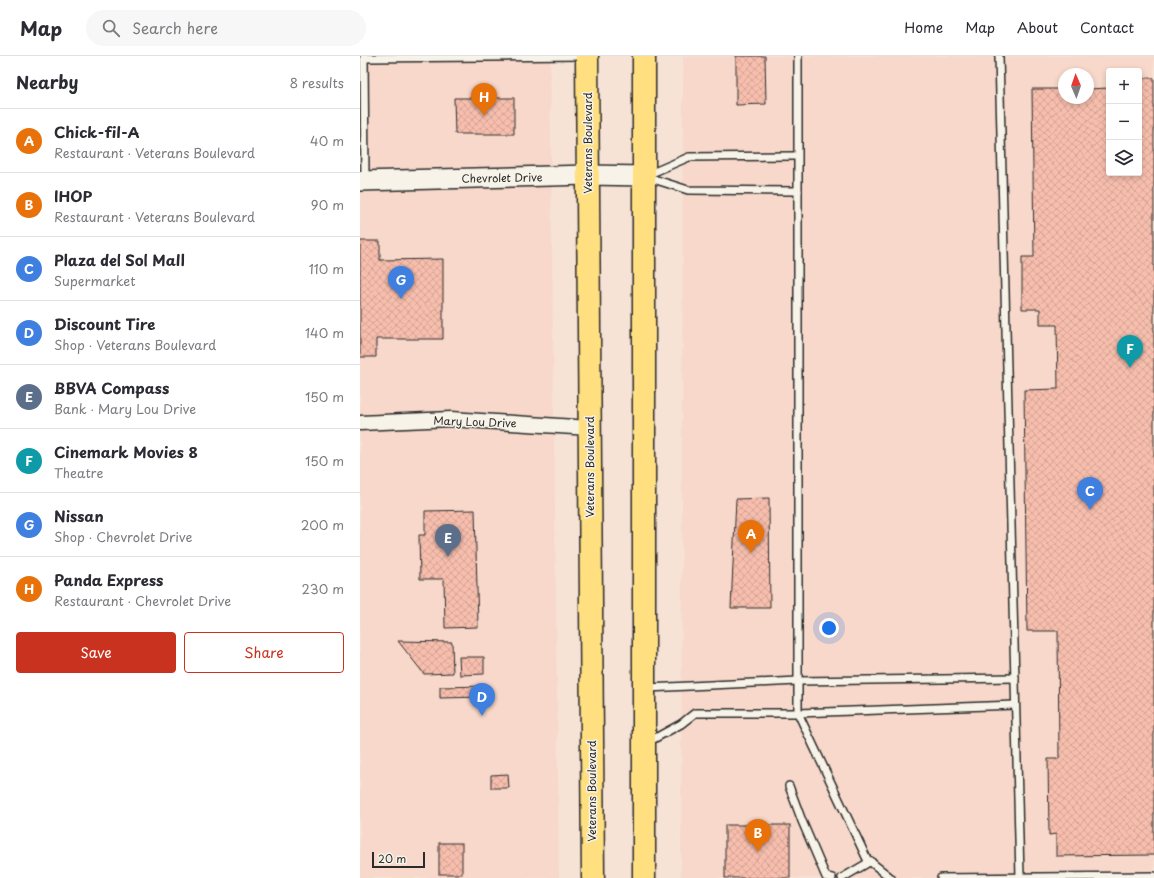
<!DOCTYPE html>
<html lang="en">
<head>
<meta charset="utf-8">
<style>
	:root { --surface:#fff; --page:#f7f7f7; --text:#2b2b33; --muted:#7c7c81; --line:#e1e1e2; --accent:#c8321e }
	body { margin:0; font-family:"Playpen Sans",sans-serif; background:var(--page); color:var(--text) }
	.controls { position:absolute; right:12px; top:12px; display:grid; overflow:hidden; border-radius:4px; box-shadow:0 2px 6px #0003 }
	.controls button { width:36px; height:36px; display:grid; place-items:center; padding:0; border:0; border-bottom:1px solid var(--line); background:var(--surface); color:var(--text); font:20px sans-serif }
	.compass { position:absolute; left:698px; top:12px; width:36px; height:36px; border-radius:50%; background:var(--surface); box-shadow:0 2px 6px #0003; rotate:358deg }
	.scale { position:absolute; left:12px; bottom:10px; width:53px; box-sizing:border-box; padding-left:4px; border:2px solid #2b2b2b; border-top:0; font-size:11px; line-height:14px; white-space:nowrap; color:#2b2b2b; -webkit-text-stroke:3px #f7f3e8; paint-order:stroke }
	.you { position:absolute; left:469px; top:572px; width:14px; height:14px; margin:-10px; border:3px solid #fff; border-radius:50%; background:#1a73e8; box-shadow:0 0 0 6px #1a73e833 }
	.badge { display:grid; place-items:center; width:26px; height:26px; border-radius:50%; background:var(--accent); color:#fff; font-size:13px; font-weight:700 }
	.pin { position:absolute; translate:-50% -33px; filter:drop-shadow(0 1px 2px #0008) }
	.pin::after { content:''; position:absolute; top:21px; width:14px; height:12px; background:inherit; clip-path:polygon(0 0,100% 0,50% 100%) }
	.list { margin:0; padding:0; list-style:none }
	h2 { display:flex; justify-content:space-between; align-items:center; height:52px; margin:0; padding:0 16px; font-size:17px }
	h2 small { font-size:13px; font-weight:400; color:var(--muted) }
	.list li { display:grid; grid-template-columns:26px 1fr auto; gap:12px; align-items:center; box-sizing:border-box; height:64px; padding:0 16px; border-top:1px solid var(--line) }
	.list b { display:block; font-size:15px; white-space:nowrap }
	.list p { margin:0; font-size:13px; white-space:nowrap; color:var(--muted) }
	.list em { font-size:13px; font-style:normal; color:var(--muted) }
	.actions { display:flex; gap:8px; padding:12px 16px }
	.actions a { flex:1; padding:9px 0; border:1px solid var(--accent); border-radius:4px; text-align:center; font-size:14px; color:var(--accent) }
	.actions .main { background:var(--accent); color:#fff }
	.icon { flex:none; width:22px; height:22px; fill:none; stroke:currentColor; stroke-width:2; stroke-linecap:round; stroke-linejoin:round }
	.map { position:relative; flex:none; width:794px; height:822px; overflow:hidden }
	header { display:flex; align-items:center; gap:24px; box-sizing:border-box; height:56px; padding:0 20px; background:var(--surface); border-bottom:1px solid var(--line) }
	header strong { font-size:19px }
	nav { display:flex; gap:22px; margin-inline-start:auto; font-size:14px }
	.search { width:280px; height:36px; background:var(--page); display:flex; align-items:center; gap:10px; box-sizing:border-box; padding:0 14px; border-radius:22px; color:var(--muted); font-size:15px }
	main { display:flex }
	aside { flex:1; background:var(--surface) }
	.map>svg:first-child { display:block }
	.built { fill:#f7d8ca; fill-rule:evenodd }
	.building { fill:url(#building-cross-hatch); stroke:#2b2b2b }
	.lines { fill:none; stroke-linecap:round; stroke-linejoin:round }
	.service-casing { stroke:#2b2b2b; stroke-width:10 }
	.minor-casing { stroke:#2b2b2b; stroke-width:17 }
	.secondary-casing { stroke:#2b2b2b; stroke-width:22 }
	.primary-casing { stroke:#2b2b2b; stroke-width:25 }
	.service { stroke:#f7f3e8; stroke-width:7 }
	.minor { stroke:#f7f3e8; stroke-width:14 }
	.secondary { stroke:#f7f3e8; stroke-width:19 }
	.primary { stroke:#ffdf80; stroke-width:22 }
	.labels { text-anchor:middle; stroke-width:3; stroke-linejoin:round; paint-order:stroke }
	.street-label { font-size:11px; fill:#2b2b2b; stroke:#f7f3e8 }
</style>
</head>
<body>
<header>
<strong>Map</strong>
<div class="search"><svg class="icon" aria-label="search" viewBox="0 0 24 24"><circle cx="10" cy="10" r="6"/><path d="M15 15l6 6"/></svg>Search here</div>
<nav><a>Home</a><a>Map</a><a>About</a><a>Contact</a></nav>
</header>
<main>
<aside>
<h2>Nearby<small>8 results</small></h2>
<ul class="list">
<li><span class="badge" style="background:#e8710a">A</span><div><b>Chick-fil-A</b><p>Restaurant · Veterans Boulevard</p></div><em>40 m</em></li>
<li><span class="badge" style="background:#e8710a">B</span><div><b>IHOP</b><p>Restaurant · Veterans Boulevard</p></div><em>90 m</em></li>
<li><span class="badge" style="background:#3f7fe0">C</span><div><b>Plaza del Sol Mall</b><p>Supermarket</p></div><em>110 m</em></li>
<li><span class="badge" style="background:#3f7fe0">D</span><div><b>Discount Tire</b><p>Shop · Veterans Boulevard</p></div><em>140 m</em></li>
<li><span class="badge" style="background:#5c6f8a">E</span><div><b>BBVA Compass</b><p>Bank · Mary Lou Drive</p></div><em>150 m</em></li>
<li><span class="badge" style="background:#0f9aa8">F</span><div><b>Cinemark Movies 8</b><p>Theatre</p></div><em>150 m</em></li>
<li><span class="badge" style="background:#3f7fe0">G</span><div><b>Nissan</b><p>Shop · Chevrolet Drive</p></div><em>200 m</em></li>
<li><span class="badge" style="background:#e8710a">H</span><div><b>Panda Express</b><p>Restaurant · Chevrolet Drive</p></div><em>230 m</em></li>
</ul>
<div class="actions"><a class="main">Save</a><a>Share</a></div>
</aside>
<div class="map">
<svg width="794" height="822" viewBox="0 0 794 822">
	<defs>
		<pattern id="building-cross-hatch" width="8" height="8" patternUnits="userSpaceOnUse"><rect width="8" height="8" fill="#f7bead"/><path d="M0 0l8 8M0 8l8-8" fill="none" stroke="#d4a395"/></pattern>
	</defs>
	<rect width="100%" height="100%" fill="#f7e3d6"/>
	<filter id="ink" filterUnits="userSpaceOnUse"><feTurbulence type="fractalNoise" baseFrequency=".025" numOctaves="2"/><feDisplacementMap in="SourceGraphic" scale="8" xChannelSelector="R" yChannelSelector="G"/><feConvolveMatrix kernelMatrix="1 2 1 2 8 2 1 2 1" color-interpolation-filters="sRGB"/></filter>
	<g filter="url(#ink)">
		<g class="built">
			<polygon points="0,0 190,0 199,822 0,822"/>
			<path d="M323,0H794V822H321ZM749,15H779V117H749ZM704,18H728V42H704Z"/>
		</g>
		<g class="building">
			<polygon points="376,0 405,0 406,48 376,49"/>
			<polygon points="779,22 794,22 794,799 696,800 696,778 689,779 688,703 699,703 698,575 667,575 664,334 698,333 697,269 680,269 680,253 662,253 662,201 674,201 672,33 704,33 704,42 728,42 728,33 749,32 749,117 779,117"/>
			<polygon points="94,42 154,42 154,78 95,78"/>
			<polygon points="0,185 20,185 20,204 83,203 83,283 16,283 16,301 0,301"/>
			<polygon points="409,442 410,552 371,552 376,443"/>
			<polygon points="115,454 118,571 85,572 84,523 60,523 59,479 65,479 65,455"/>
			<polygon points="38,585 92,586 93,617 64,618"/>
			<polygon points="99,601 124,601 124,618 100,619"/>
			<polygon points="125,630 126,641 80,642 80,631"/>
			<polygon points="148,718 149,732 131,732 131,719"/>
			<rect x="365" y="769" width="65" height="53"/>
			<rect x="79" y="787" width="23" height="31"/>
		</g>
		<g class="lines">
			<g class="service-casing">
				<g id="service">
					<polyline points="4,0 5,124"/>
					<polyline points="438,0 438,657 507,803 531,822"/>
					<polyline points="639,0 660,821"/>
					<polyline points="4,2 224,0"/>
					<polyline points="287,119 329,101 437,100"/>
					<polyline points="287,121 328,134 438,135"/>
					<polyline points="287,632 438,625 655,622"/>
					<polyline points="288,686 321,668 335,657 438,657 655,649"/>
					<polyline points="429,730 442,765 466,821 472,822"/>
					<polyline points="482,822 511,805"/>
					<polyline points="581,822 794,820"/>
				</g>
			</g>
			<g class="minor-casing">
				<polyline id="minor" points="0,367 91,363 230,372"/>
			</g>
			<g class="secondary-casing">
				<polyline id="secondary" points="0,125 228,119 285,120"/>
			</g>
			<g class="primary-casing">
				<g id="primary">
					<polyline points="227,0 233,822"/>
					<polyline points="284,822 284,0"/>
				</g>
			</g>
			<use href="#service" class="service"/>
			<use href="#minor" class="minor"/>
			<use href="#secondary" class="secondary"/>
			<use href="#primary" class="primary"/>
		</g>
	</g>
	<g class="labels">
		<g class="street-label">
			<text transform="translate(228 87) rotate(-90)" y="4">Veterans Boulevard</text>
			<text transform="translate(142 122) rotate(-1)" y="4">Chevrolet Drive</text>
			<text transform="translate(115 366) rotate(2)" y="4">Mary Lou Drive</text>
			<text transform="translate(230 411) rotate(-90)" y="4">Veterans Boulevard</text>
			<text transform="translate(232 735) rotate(-90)" y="4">Veterans Boulevard</text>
		</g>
	</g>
</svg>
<div class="controls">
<button>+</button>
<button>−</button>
<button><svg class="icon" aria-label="layers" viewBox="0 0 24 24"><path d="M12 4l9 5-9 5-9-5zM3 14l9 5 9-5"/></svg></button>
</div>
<svg class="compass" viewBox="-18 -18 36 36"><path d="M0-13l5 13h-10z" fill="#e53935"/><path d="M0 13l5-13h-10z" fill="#7c7c81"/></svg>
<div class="scale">20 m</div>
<div class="you"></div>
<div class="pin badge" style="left:391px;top:497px;background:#e8710a">A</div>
<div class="pin badge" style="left:398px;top:796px;background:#e8710a">B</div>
<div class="pin badge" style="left:730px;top:454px;background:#3f7fe0">C</div>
<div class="pin badge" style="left:122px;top:660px;background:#3f7fe0">D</div>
<div class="pin badge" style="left:88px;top:501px;background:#5c6f8a">E</div>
<div class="pin badge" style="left:770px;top:312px;background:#0f9aa8">F</div>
<div class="pin badge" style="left:41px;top:243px;background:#3f7fe0">G</div>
<div class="pin badge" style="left:124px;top:60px;background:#e8710a">H</div>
</div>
</main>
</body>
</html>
